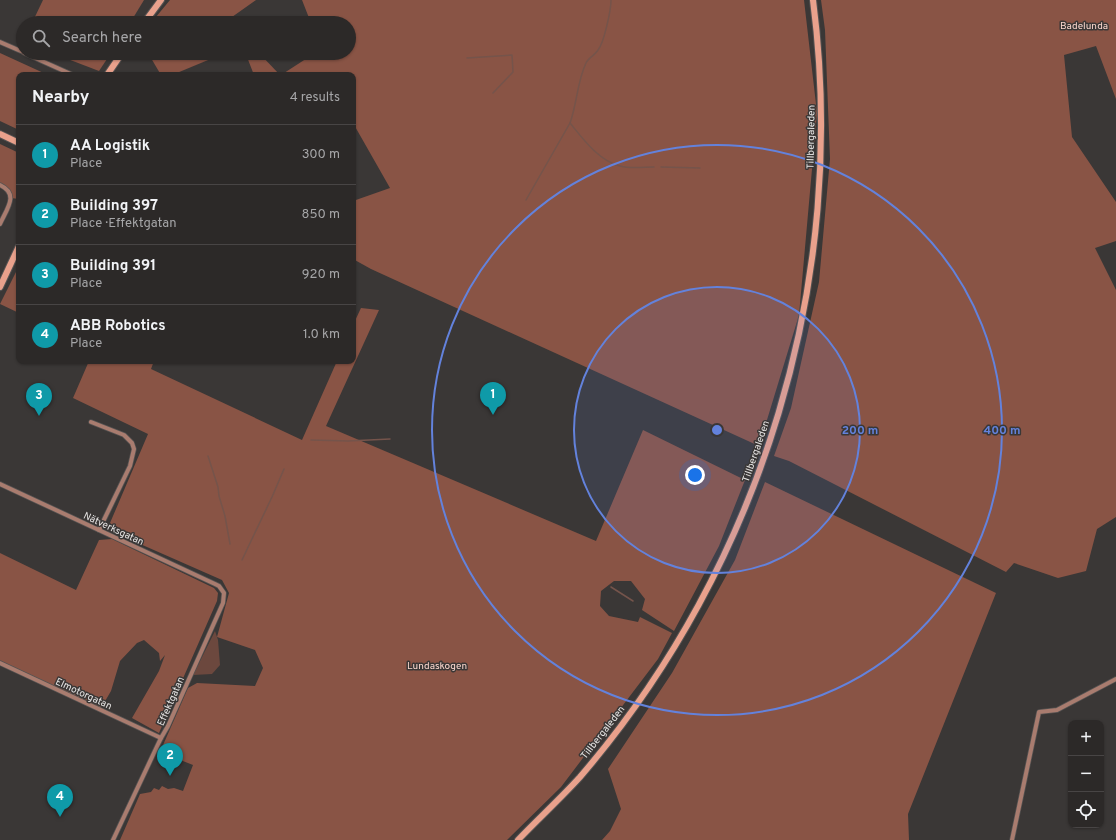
<!DOCTYPE html>
<html lang="en">
<head>
<meta charset="utf-8">
<style>
	:root { --surface:#2c2928; --page:#343130; --text:#f1f3f6; --muted:#a6a6a8; --line:#484545; --accent:#8abfa5 }
	body { margin:0; font-family:Overpass,sans-serif; background:var(--page); color:var(--text) }
	.controls { position:absolute; right:12px; bottom:12px; display:grid; overflow:hidden; border-radius:8px; box-shadow:0 1px 3px #0004 }
	.controls button { width:36px; height:36px; display:grid; place-items:center; padding:0; border:0; border-bottom:1px solid var(--line); background:var(--surface); color:var(--text); font:20px sans-serif }
	.you { position:absolute; left:695px; top:475px; width:14px; height:14px; margin:-10px; border:3px solid #fff; border-radius:50%; background:#1a73e8; box-shadow:0 0 0 6px #1a73e833 }
	.badge { display:grid; place-items:center; width:26px; height:26px; border-radius:50%; background:var(--accent); color:#fff; font-size:13px; font-weight:700 }
	.pin { position:absolute; translate:-50% -33px; filter:drop-shadow(0 1px 2px #0008) }
	.pin::after { content:''; position:absolute; top:21px; width:14px; height:12px; background:inherit; clip-path:polygon(0 0,100% 0,50% 100%) }
	.list { margin:0; padding:0; list-style:none }
	h2 { display:flex; justify-content:space-between; align-items:center; height:52px; margin:0; padding:0 16px; font-size:17px }
	h2 small { font-size:13px; font-weight:400; color:var(--muted) }
	.list li { display:grid; grid-template-columns:26px 1fr auto; gap:12px; align-items:center; box-sizing:border-box; height:60px; padding:0 16px; border-top:1px solid var(--line) }
	.list b { display:block; font-size:15px; white-space:nowrap }
	.list p { margin:0; font-size:13px; white-space:nowrap; color:var(--muted) }
	.list em { font-size:13px; font-style:normal; color:var(--muted) }
	.icon { flex:none; width:22px; height:22px; fill:none; stroke:currentColor; stroke-width:2; stroke-linecap:round; stroke-linejoin:round }
	.map { position:relative; flex:none; width:1116px; height:840px; overflow:hidden }
	.search { position:absolute; background:var(--surface); box-shadow:0 1px 3px #0004; left:16px; top:16px; width:340px; height:44px; display:flex; align-items:center; gap:10px; box-sizing:border-box; padding:0 14px; border-radius:22px; color:var(--muted); font-size:15px }
	.panel { position:absolute; background:var(--surface); box-shadow:0 1px 3px #0004; left:16px; top:72px; width:340px; height:292px; border-radius:8px }
	.map>svg:first-child { display:block }
	.green { fill:#6c483e }
	.forest { fill:#895445 }
	.lines { fill:none; stroke-linecap:round; stroke-linejoin:round }
	.stream { stroke:#75544b; stroke-width:1.5 }
	.street-casing { stroke:#565352; stroke-width:5.5 }
	.secondary-casing { stroke:#565352; stroke-width:8 }
	.street { stroke:#a97c6f; stroke-width:4 }
	.secondary { stroke:#e9a18c; stroke-width:6 }
	.ring { fill:none; stroke:#6382dc; stroke-width:2 }
	.labels { text-anchor:middle; stroke-width:3; stroke-linejoin:round; paint-order:stroke }
	.park-label { font-size:10px; fill:#fcd8ce; stroke:#3a3736 }
	.street-label { font-size:10px; fill:#e6e4e3; stroke:#3a3736 }
	.centre { fill:#6382dc; stroke:#3a3736; stroke-width:2 }
	.ring-label { font-size:12px; text-anchor:middle; font-weight:bold; fill:#6382dc; stroke:#3a3736; stroke-width:3; stroke-linejoin:round; paint-order:stroke }
</style>
</head>
<body>
<div class="map">
<svg width="1116" height="840" viewBox="0 0 1116 840">
	<rect width="100%" height="100%" fill="#3a3736"/>
	<polygon class="green" points="215,631 218,640 220,665 212,674 193,675"/>
	<g class="forest">
		<polygon points="43,0 144,0 130,23 32,23"/>
		<polygon points="170,0 256,0 232,17 232,23 151,23"/>
		<polygon points="302,0 804,0 817,113 799,315 759,446 371,269 353,259 353,201 390,188 353,123 353,75 281,75 315,53 349,53 349,23 311,23"/>
		<polygon points="821,0 1116,0 1116,99 1096,46 1064,55 1072,137 1116,202 1116,241 1095,248 1116,290 1116,517 1097,529 1086,571 1058,578 1014,563 1006,572 789,461 774,456 791,408 819,282 830,159 825,30"/>
		<polygon points="0,53 48,75 19,75 19,130 0,121"/>
		<polygon points="52,53 111,53 99,71"/>
		<polygon points="148,53 225,53 172,75 161,75"/>
		<polygon points="248,53 259,53 280,75 254,75 247,57"/>
		<polygon points="0,144 19,153 19,199 11,198 10,193 0,184"/>
		<polygon points="19,266 19,313 0,304"/>
		<polygon points="361,308 379,310 326,426 596,541 643,430 745,480 719,546 674,631 642,610 645,599 631,581 614,581 601,591 600,606 609,616 638,622 640,617 672,633 658,659 561,787 507,840 120,840 140,794 151,792 154,788 159,790 162,786 168,789 174,788 183,791 193,765 160,752 188,688 197,683 255,686 263,668 255,650 217,637 229,593 222,580 122,536 110,523 148,434 73,398 89,361 154,361 151,369 302,440 337,361 353,361 353,325"/>
		<polygon points="765,482 996,593 908,814 909,840 602,840 610,831 621,809 608,769 672,673 735,560"/>
		<polygon points="112,539 214,588 218,593 217,601 159,733 132,718 159,671 165,655 160,661 159,653 144,640 137,643 120,661 111,691 101,708 0,661 0,553 76,590 99,540"/>
	</g>
	<g class="lines">
		<g class="stream">
			<polyline points="467,58 512,55 513,72 493,93"/>
			<path d="M570,123C577,104 577,82 586,63C588,58 595,55 598,50C604,43 611,10 611,0"/>
			<polyline points="661,167 700,168"/>
			<path d="M526,200L570,123C583,139 599,161 620,166C631,169 644,167 654,167"/>
			<polyline points="311,440 348,441 390,439"/>
			<polyline points="208,456 218,487 219,496 225,516 230,544"/>
			<polyline points="242,560 272,497 284,469"/>
			<polyline points="611,587 633,601"/>
		</g>
		<g class="street-casing">
			<g id="street">
				<polyline points="0,42 23,52"/>
				<polyline points="24,53 73,75"/>
				<path d="M0,185C20,194 6,210 0,224"/>
				<polyline points="91,422 124,435 132,443 134,449 130,466 99,530"/>
				<polyline points="0,484 215,584 219,586 224,593 223,603 168,726 161,738 113,840"/>
				<polyline points="0,663 161,738"/>
				<polyline points="1012,840 1039,712 1057,710 1116,679"/>
			</g>
		</g>
		<g class="secondary-casing">
			<g id="secondary">
				<polyline points="144,23 161,0"/>
				<polyline points="107,75 122,53"/>
				<polyline points="0,134 19,143"/>
				<polyline points="0,287 19,246"/>
				<path d="M518,840C538,819 560,799 580,777C763,564 849,278 813,0"/>
			</g>
		</g>
		<use href="#street" class="street"/>
		<use href="#secondary" class="secondary"/>
	</g>
	<circle cx="717" cy="430" r="143" fill="#6382dc" fill-opacity=".12"/>
	<g class="ring">
		<circle cx="717" cy="430" r="143"/>
		<circle cx="717" cy="430" r="285"/>
	</g>
	<g class="labels">
		<g class="park-label">
			<text x="1084" y="29">Badelunda</text>
			<text x="437" y="669">Lundaskogen</text>
		</g>
		<g class="street-label">
			<text transform="translate(810 137) rotate(-89)" y="4">Tillbergaleden</text>
			<text transform="translate(755 451) rotate(-71)" y="4">Tillbergaleden</text>
			<text transform="translate(114 528) rotate(25)" y="4">Nätverksgatan</text>
			<text transform="translate(84 693) rotate(25)" y="4">Elmotorgatan</text>
			<text transform="translate(170 701) rotate(-66)" y="4">Effektgatan</text>
			<text transform="translate(602 732) rotate(-52)" y="4">Tillbergaleden</text>
		</g>
	</g>
	<circle cx="717" cy="430" r="6" class="centre"/>
	<g class="ring-label">
		<text x="860" y="434">200 m</text>
		<text x="1002" y="434">400 m</text>
	</g>
</svg>
<div class="controls">
<button>+</button>
<button>−</button>
<button><svg class="icon" aria-label="locate" viewBox="0 0 24 24"><circle cx="12" cy="12" r="6"/><path d="M12 2v4M12 18v4M2 12h4M18 12h4"/></svg></button>
</div>
<div class="you"></div>
<div class="pin badge" style="left:493px;top:415px;background:#0f9aa8">1</div>
<div class="pin badge" style="left:170px;top:776px;background:#0f9aa8">2</div>
<div class="pin badge" style="left:39px;top:416px;background:#0f9aa8">3</div>
<div class="pin badge" style="left:60px;top:817px;background:#0f9aa8">4</div>
<div class="search"><svg class="icon" aria-label="search" viewBox="0 0 24 24"><circle cx="10" cy="10" r="6"/><path d="M15 15l6 6"/></svg>Search here</div>
<section class="panel">
<h2>Nearby<small>4 results</small></h2>
<ul class="list">
<li><span class="badge" style="background:#0f9aa8">1</span><div><b>AA Logistik</b><p>Place</p></div><em>300 m</em></li>
<li><span class="badge" style="background:#0f9aa8">2</span><div><b>Building 397</b><p>Place · Effektgatan</p></div><em>850 m</em></li>
<li><span class="badge" style="background:#0f9aa8">3</span><div><b>Building 391</b><p>Place</p></div><em>920 m</em></li>
<li><span class="badge" style="background:#0f9aa8">4</span><div><b>ABB Robotics</b><p>Place</p></div><em>1.0 km</em></li>
</ul>
</section>
</div>
</body>
</html>
